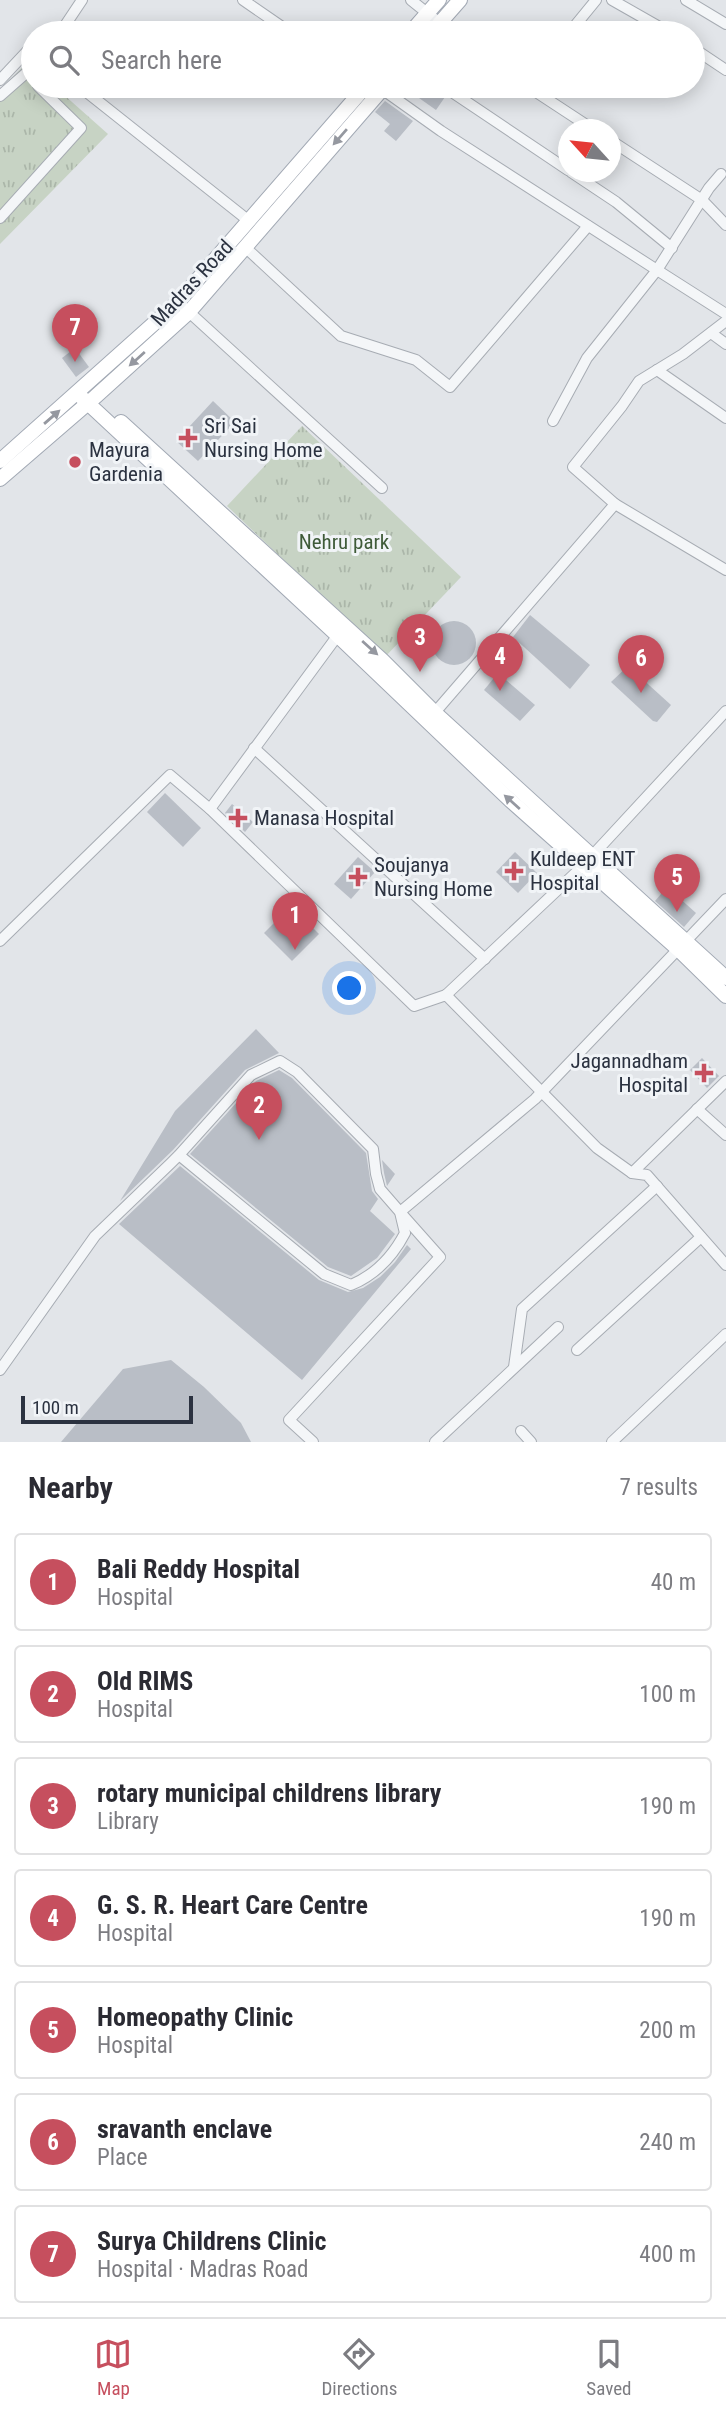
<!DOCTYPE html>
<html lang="en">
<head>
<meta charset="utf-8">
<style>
	:root { --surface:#fff; --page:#f7f7f7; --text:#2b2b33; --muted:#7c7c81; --line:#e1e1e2; --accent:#c64f5e }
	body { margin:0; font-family:"Roboto Condensed",sans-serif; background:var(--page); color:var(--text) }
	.compass { position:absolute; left:558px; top:119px; width:63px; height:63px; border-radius:50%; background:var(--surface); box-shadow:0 4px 18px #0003; rotate:297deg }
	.scale { position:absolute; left:21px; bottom:18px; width:172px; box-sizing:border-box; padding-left:7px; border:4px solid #2b3240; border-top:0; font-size:19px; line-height:24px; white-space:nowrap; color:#2b3240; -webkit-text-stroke:5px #f1f4f7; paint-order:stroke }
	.you { position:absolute; left:350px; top:989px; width:24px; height:24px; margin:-18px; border:5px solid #fff; border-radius:50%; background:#1a73e8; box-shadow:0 0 0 10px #1a73e833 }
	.badge { display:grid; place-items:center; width:46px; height:46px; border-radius:50%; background:var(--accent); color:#fff; font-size:23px; font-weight:700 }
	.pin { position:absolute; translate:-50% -58px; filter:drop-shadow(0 2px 4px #0008) }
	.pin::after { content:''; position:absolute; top:37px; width:24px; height:21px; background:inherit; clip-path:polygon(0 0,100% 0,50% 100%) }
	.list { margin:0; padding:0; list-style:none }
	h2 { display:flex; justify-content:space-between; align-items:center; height:91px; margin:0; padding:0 28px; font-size:30px }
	h2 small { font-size:23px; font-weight:400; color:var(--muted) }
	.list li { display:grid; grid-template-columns:46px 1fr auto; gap:21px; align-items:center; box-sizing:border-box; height:98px; margin:0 14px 14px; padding:0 14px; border:2px solid var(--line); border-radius:7px }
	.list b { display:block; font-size:26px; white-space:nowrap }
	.list p { margin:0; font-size:23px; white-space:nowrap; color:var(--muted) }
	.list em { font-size:23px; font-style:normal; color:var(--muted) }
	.icon { flex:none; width:38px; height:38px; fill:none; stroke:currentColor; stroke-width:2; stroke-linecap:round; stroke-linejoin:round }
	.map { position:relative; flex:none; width:726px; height:1442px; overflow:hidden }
	.search { position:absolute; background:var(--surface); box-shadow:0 4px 18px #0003; left:21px; right:21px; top:21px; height:77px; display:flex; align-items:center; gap:18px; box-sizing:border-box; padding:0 24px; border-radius:38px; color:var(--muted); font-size:26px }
	.sheet { height:875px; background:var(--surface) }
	nav { display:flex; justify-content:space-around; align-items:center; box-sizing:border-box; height:98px; border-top:2px solid var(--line); background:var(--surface); font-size:19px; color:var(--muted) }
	nav a { display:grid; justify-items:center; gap:4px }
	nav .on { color:var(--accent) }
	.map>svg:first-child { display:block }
	.park { fill:url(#park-tufts) }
	.building { fill:#b9bec6 }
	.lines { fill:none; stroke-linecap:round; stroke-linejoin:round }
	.minor-casing { stroke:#a7acb3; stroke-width:12 }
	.major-casing { stroke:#a2a9b4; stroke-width:16 }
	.minor { stroke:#f4f6f8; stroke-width:10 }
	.major { stroke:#fff; stroke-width:14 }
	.oneway { fill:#9598a0 }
	.poi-dot { fill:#c64f5e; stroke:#f1f4f7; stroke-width:2.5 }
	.labels { text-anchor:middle; stroke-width:6; stroke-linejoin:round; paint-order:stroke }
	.street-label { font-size:21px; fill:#2b3240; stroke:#f1f4f7 }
	.poi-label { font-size:21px; fill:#2b3240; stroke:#f1f4f7; text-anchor:start }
	.park-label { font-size:21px; fill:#3f5b39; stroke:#f1f4f7 }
</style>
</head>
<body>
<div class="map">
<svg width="726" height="1442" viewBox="0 0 726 1442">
	<defs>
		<pattern id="park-tufts" width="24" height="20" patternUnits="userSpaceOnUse" patternTransform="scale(1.75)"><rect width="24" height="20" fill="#c7d3c4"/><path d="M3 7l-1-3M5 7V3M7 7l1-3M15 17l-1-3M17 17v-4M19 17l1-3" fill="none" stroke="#abb6a9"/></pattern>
	</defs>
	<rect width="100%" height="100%" fill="#e2e5e9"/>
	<g class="park">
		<polygon points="28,62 33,67 33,86 54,86 108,134 0,244 0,89"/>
		<polygon points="302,426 461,577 385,657 227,506"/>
	</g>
	<g class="building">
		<polygon points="402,86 435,86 438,92 445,97 436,110"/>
		<polygon points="385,101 413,121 396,141 384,131 390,124 375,112"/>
		<polygon points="75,348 89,367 76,377 62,358"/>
		<polygon points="213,401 235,422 198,461 176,441"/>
		<polygon points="530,615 590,665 570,689 513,637"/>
		<circle cx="454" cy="643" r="22"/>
		<polygon points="628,666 671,705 657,722 653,721 611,682"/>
		<polygon points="498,673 535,705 520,721 484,690"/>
		<polygon points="165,793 201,828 183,847 147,812"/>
		<polygon points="232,804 253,822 245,832 225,813"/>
		<polygon points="515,852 537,873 518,893 496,872"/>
		<polygon points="358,857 375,872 351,899 334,884"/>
		<polygon points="667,887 696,913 684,927 655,901"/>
		<polygon points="291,906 319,934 292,961 264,933"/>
		<polygon points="256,1029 279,1053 245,1070 173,1150 120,1201 175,1111"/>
		<polygon points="702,1058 719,1076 707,1088 690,1070"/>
		<polygon points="279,1070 292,1078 366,1153 372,1191 378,1199 370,1211 395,1234 377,1258 351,1276 328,1267 190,1154 256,1081"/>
		<polygon points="382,1160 395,1174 387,1186 384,1173"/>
		<polygon points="180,1166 319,1280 348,1292 363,1288 380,1277 395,1262 407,1245 411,1249 302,1380 119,1224"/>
		<polygon points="171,1360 204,1387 241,1423 251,1442 61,1442 123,1369"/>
	</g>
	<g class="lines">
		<g class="minor-casing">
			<g id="minor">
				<polyline points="243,0 291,33"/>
				<polyline points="411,0 452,33"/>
				<polyline points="612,0 670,33"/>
				<polyline points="686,0 726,24"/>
				<polyline points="60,33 82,0"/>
				<polyline points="569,33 596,0"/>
				<polyline points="693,48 726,70"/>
				<polyline points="0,80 31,47 33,48"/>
				<polyline points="79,86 249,221"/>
				<polyline points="443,86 568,170"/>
				<polyline points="527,86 594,130"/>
				<polyline points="382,89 441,131 657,270 587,358 553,421"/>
				<polyline points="0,96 33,67"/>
				<polyline points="610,140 702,200 726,225"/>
				<polyline points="571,172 616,202 672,248"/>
				<polyline points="721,174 709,188 657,270 726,314"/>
				<polyline points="0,218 81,128 38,86"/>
				<polyline points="245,247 341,336 416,360 450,387 588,226"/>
				<polyline points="178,302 382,488"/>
				<polyline points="711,333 726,344"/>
				<polyline points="657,370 726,418"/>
				<polyline points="615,504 573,467 622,406 639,381 683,354 726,321"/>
				<polyline points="431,717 615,504 726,570"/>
				<polyline points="254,748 485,959"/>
				<polyline points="210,809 341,631"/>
				<polyline points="591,857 726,711"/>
				<polyline points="0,941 170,775 210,809 414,1006 446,995 597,1148 632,1173"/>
				<polyline points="446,995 584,865"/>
				<polyline points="726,1081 632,1173 647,1175 726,1265"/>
				<polyline points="697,1109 726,1135"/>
				<polyline points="577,1350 701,1237"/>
				<polyline points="514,1367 522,1309 657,1186"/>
				<path d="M0,1370L95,1236L171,1163L179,1155L251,1075L280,1061L297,1072L373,1149L376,1174L380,1189L400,1212L405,1233C393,1256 375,1275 351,1285L324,1274L179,1155"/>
				<polyline points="521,1431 531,1442"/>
				<polyline points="313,1442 289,1420 440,1257 400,1212 535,1099 726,899"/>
				<polyline points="435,1442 558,1327"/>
				<polyline points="612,1442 726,1334"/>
			</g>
		</g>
		<g class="major-casing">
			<g id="major">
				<polyline points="410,33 439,0"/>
				<polyline points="431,33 460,0"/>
				<polyline points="78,394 337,635 510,800 679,950 726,996"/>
				<polyline points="121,422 383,661 435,713 726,978"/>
				<polyline points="0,461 178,302 366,86"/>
				<polyline points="0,479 95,397 189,312 385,86"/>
			</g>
		</g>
		<use href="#minor" class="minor"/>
		<use href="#major" class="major"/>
	</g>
	<defs><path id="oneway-solid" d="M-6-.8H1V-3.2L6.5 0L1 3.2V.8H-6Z" transform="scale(1.75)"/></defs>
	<g class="oneway">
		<use href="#oneway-solid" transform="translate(340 137) rotate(131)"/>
		<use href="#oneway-solid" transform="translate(137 359) rotate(138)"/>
		<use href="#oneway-solid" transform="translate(52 417) rotate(-41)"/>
		<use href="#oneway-solid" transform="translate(370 648) rotate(42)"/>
		<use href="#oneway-solid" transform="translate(512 802) rotate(-138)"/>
	</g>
	<g class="poi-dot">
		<path d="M184.5 427.5h7v7h7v7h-7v7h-7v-7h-7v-7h7z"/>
		<circle cx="75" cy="462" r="7"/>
		<path d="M234.5 807.5h7v7h7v7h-7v7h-7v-7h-7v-7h7z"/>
		<path d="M510.5 860.5h7v7h7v7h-7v7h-7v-7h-7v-7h7z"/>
		<path d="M354.5 866.5h7v7h7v7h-7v7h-7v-7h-7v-7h7z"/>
		<path d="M700.5 1062.5h7v7h7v7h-7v7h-7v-7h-7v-7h7z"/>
	</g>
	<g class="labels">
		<g class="street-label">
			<text transform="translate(192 283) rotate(-47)" y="7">Madras Road</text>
		</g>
		<g class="poi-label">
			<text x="204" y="433">Sri Sai<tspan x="204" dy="24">Nursing Home</tspan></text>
			<text x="89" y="457">Mayura<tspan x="89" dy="24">Gardenia</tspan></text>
			<text x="254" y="825">Manasa Hospital</text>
			<text x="530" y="866">Kuldeep ENT<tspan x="530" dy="24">Hospital</tspan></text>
			<text x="374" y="872">Soujanya<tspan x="374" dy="24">Nursing Home</tspan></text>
			<text x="688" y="1068" text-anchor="end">Jagannadham<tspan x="688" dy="24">Hospital</tspan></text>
		</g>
		<g class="park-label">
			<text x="344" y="549">Nehru park</text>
		</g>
	</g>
</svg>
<svg class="compass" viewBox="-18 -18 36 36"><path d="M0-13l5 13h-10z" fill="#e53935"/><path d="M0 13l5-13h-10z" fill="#7c7c81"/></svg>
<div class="scale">100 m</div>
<div class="you"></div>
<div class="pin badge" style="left:295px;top:950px">1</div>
<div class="pin badge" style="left:259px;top:1140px">2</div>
<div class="pin badge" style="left:420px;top:672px">3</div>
<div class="pin badge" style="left:500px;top:691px">4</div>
<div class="pin badge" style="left:677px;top:912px">5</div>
<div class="pin badge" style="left:641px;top:693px">6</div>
<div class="pin badge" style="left:75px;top:362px">7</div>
<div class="search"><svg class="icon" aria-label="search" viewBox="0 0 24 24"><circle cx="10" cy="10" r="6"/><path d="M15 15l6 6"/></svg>Search here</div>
</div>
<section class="sheet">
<h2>Nearby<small>7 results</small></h2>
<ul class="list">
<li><span class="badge">1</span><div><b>Bali Reddy Hospital</b><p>Hospital</p></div><em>40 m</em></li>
<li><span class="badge">2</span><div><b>Old RIMS</b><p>Hospital</p></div><em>100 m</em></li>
<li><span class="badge">3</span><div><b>rotary municipal childrens library</b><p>Library</p></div><em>190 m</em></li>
<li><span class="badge">4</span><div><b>G. S. R. Heart Care Centre</b><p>Hospital</p></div><em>190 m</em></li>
<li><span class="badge">5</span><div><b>Homeopathy Clinic</b><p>Hospital</p></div><em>200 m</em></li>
<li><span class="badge">6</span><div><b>sravanth enclave</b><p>Place</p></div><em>240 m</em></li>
<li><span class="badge">7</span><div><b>Surya Childrens Clinic</b><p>Hospital · Madras Road</p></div><em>400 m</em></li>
</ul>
</section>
<nav>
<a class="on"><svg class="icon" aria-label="map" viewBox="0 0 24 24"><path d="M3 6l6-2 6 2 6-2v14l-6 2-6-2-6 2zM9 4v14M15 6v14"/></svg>Map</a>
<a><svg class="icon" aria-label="directions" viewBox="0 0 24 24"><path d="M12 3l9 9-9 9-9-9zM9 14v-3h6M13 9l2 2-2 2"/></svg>Directions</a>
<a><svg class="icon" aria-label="saved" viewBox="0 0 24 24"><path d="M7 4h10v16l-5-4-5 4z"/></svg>Saved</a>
</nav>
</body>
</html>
